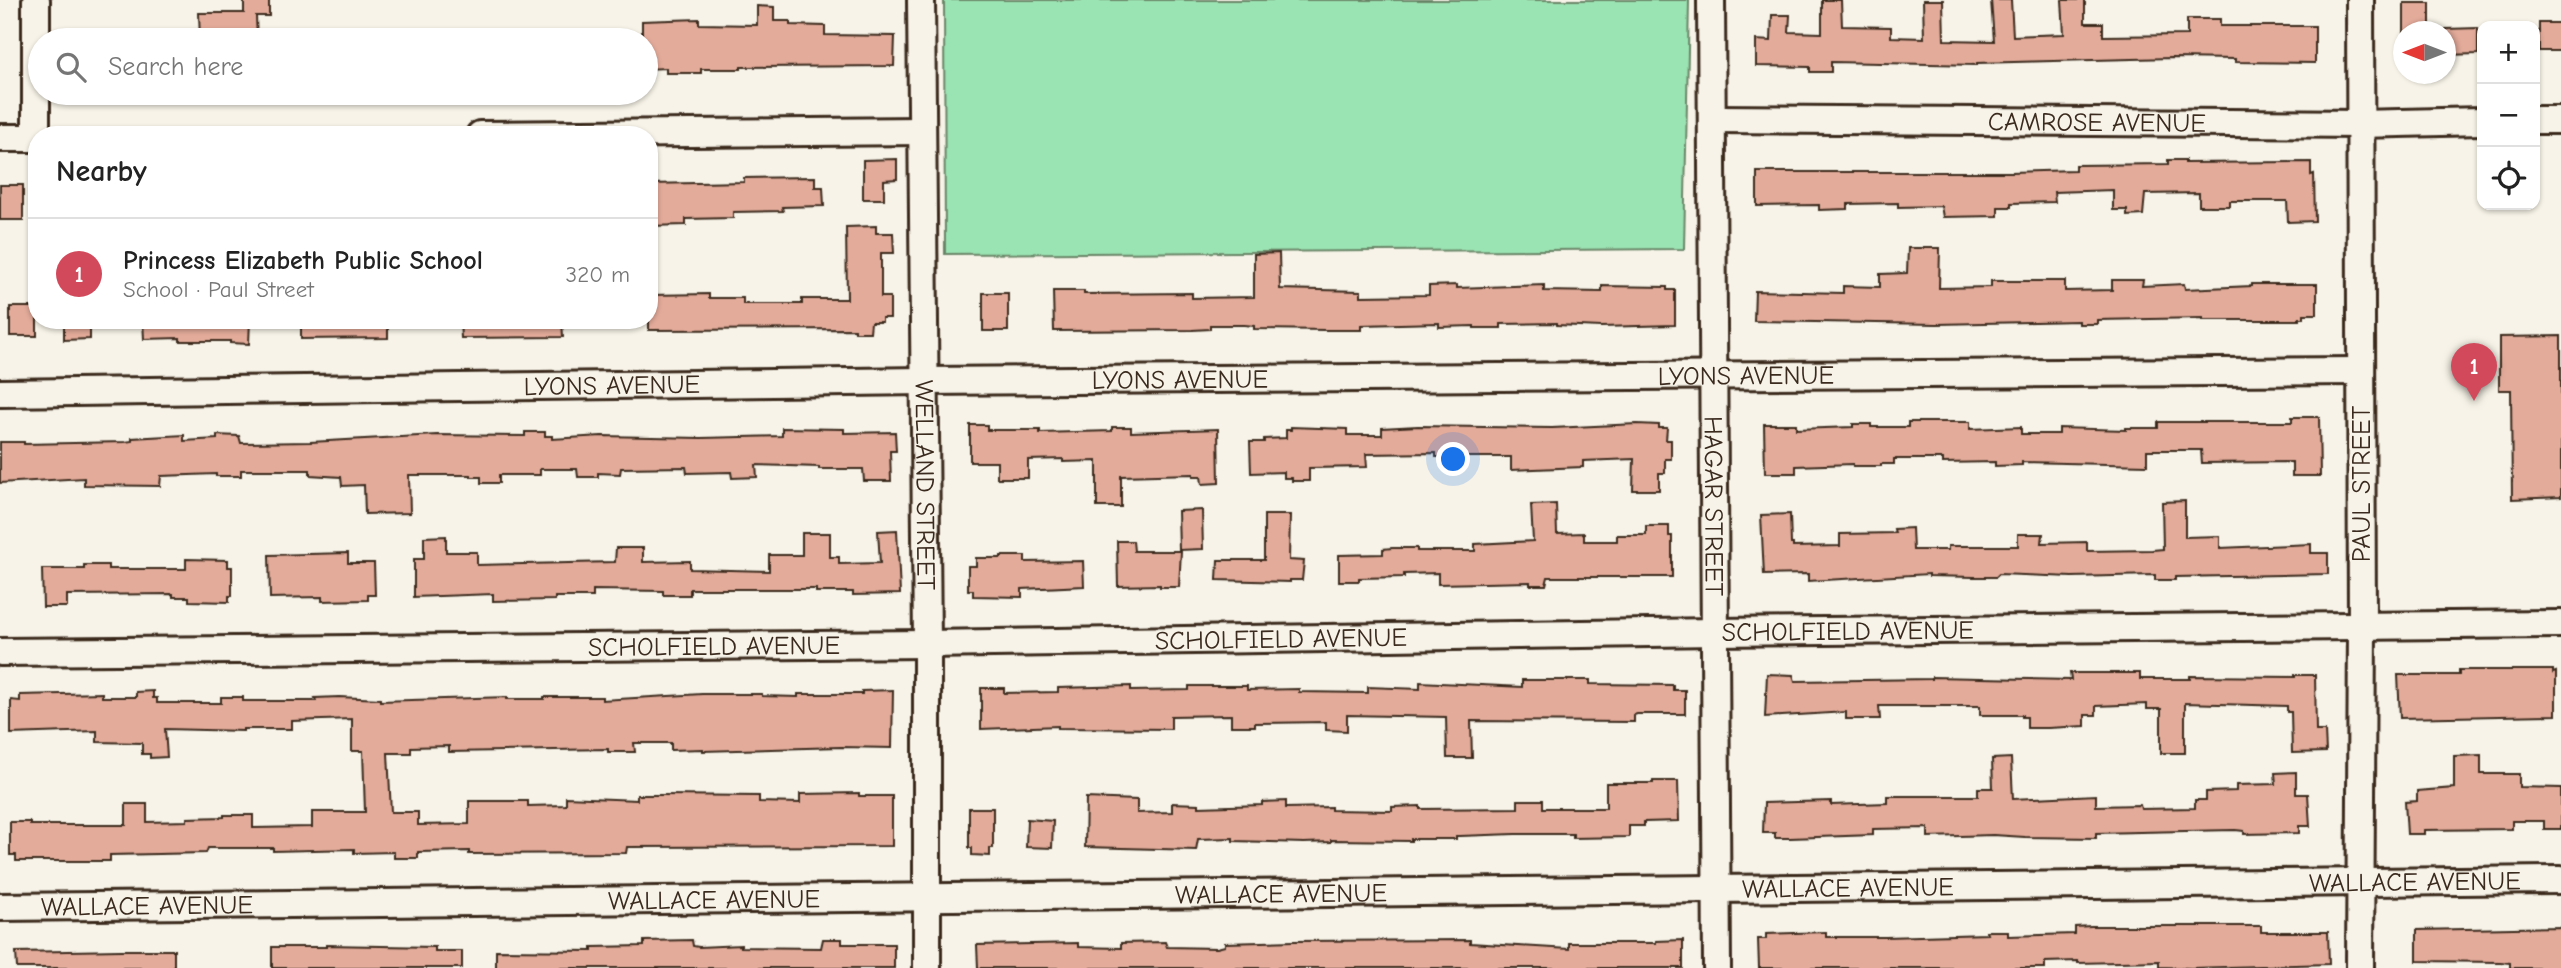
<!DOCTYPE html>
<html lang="en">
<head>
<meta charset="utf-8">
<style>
	:root { --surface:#fff; --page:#f6f6f6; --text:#222; --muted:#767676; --line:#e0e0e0; --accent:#d1495b }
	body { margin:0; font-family:"Comic Neue",sans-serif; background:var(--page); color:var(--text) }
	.controls { position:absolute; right:21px; top:21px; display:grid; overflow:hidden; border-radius:14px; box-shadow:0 2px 5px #0004 }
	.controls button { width:63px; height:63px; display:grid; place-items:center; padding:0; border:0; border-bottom:2px solid var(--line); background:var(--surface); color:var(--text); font:35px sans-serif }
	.compass { position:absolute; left:2393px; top:21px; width:63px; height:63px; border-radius:50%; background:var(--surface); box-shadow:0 2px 5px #0004; rotate:270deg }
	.you { position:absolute; left:1454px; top:460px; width:24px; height:24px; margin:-18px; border:5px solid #fff; border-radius:50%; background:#1a73e8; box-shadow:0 0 0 10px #1a73e833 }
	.badge { display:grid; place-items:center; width:46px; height:46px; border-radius:50%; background:var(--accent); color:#fff; font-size:23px; font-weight:700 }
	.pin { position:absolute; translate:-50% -58px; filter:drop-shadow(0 2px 4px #0008) }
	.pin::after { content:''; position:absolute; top:37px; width:24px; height:21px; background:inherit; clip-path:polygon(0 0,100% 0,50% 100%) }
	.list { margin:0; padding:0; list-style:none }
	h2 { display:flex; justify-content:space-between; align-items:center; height:91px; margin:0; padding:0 28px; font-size:30px }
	h2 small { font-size:23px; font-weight:400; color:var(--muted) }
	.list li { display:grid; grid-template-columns:46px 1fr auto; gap:21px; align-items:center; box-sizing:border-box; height:112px; padding:0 28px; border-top:2px solid var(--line) }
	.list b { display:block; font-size:26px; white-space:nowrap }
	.list p { margin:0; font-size:23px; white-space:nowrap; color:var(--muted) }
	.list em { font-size:23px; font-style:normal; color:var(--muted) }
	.icon { flex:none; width:38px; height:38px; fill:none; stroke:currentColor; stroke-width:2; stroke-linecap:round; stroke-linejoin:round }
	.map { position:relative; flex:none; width:2561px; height:968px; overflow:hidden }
	.search { position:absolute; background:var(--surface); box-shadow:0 2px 5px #0004; left:28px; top:28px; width:630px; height:77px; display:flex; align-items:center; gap:18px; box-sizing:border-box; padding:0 24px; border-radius:38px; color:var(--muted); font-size:26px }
	.panel { position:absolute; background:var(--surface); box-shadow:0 2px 5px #0004; left:28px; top:126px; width:630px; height:203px; border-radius:28px }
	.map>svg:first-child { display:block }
	.green { fill:#9ae3b2; stroke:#6a8668; stroke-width:2 }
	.building { fill:#e3ab9a; stroke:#3b2a1e; stroke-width:2 }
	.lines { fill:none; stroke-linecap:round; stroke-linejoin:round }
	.minor-casing { stroke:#3b2a1e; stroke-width:32 }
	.minor { stroke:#f7f3e8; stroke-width:26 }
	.labels { text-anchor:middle; stroke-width:5; stroke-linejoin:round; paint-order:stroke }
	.street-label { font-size:26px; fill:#3b2a1e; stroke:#f7f3e8 }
</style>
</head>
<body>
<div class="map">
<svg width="2561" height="968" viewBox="0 0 2561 968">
	<rect width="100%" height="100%" fill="#f7f3e8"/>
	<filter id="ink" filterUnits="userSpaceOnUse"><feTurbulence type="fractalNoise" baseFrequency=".0143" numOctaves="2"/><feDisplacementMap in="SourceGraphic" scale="14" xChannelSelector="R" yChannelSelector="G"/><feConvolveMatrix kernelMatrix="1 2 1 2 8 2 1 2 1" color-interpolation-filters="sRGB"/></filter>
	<g filter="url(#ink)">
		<polygon class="green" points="944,0 1689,0 1684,249 945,254"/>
		<g class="building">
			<polygon points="244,0 269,0 269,16 256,16 257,40 200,40 199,13 244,13"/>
			<polygon points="1822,0 1841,0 1842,26 1891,27 1891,37 1924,38 1923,0 1943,0 1944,40 1994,41 1991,0 2011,0 2013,36 2064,34 2062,0 2085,0 2085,23 2103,23 2103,36 2187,35 2187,19 2220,19 2220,26 2315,26 2315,63 2235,62 2235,59 2172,58 1977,63 1977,65 1831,62 1831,72 1810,72 1810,67 1756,66 1756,40 1771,41 1772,15 1790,15 1789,32 1822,33"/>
			<rect x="2404" y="3" width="26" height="29"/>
			<polygon points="757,6 774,7 774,21 790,21 790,25 825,26 825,35 895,36 894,66 741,67 741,69 701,69 701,73 666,73 666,68 646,69 646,40 642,40 642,21 699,19 699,24 757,25"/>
			<rect x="2539" y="23" width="22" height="28"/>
			<polygon points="2478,28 2478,54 2446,55 2446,29"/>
			<polygon points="897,159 897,179 884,180 884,199 863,199 863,160"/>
			<polygon points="2168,160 2185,160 2185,163 2311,162 2311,175 2314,174 2315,221 2288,222 2287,201 2230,201 2230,206 2199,206 2199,193 2145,194 2143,215 2127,216 2127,210 2113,210 2113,190 2054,192 2055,202 2011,203 2011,207 1998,207 1998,216 1943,217 1941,206 1898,207 1898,203 1848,204 1848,209 1819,210 1819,205 1757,206 1757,172 2011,172 2075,170 2075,165 2168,164"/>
			<polygon points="815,177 815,187 823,187 824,206 782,207 783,211 733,212 733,218 686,219 686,225 649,226 649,184 744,182 744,178"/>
			<rect x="0" y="185" width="23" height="35"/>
			<polygon points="876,226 876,233 893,233 894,253 881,253 881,297 890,297 890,318 882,318 882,322 871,322 870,332 855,332 855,329 649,330 649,295 709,294 709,298 743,298 743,304 802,304 802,299 847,299 846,227"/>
			<polygon points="1908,248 1940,248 1939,288 1991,287 1991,281 2065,281 2065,291 2112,290 2112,280 2143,280 2142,286 2184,284 2185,289 2252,286 2252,284 2317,284 2317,314 2304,314 2304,318 2299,318 2299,320 2203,320 2203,318 2097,320 2097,324 2079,324 2079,321 1937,324 1754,321 1755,291 1843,293 1843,286 1880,287 1880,274 1907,273"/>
			<polygon points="1279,253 1280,289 1361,291 1361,296 1429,295 1429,286 1457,285 1457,288 1544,285 1544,291 1602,292 1602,286 1667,287 1667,290 1675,290 1675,325 1601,327 1557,325 1557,323 1501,324 1501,328 1474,328 1474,326 1439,327 1439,323 1361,325 1361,330 1325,330 1254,329 1254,326 1244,325 1210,325 1210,329 1192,330 1054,331 1053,291 1084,291 1084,294 1192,293 1192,298 1254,297 1254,254"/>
			<rect x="983" y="293" width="25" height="38"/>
			<rect x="10" y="307" width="27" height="29"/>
			<polygon points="64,320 90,320 90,339 64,340"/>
			<polygon points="143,320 250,320 249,344 230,343 230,341 180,341 180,338 144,339"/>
			<polygon points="301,320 388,320 388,338 301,339"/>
			<polygon points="460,320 562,320 563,337 461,338"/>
			<polygon points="2561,336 2561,497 2512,499 2511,390 2499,390 2499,337"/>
			<polygon points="2292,417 2319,417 2320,476 2292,476 2292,462 2202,463 2201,450 2147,450 2147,465 2022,462 2022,465 1995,466 1995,462 1943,463 1943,459 1894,459 1894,464 1881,464 1881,466 1853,466 1853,464 1796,466 1796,473 1765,473 1764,424 1796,424 1796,429 1853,427 1853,424 1871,424 1871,427 1908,427 1908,422 1970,422 1970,429 2021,427 2021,434 2059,434 2059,428 2126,430 2126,428 2158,428 2158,422 2292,422"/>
			<polygon points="1637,424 1659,425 1659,428 1667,428 1666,440 1671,440 1671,459 1665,459 1665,473 1659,473 1659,490 1633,490 1634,459 1583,461 1583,467 1511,470 1511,457 1436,457 1436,453 1366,454 1367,467 1309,468 1309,481 1292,481 1292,478 1284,478 1284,472 1251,473 1250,442 1264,442 1264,439 1286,438 1286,430 1291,430 1291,427 1347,429 1347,435 1382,435 1382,428 1418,426 1552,428"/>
			<polygon points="970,425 987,425 987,430 1040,430 1040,433 1112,431 1112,427 1131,427 1131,432 1218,429 1219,483 1202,484 1201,476 1193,476 1193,474 1121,476 1121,507 1097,507 1097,461 1063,462 1063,459 1028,460 1028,478 997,478 997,462 970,462"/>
			<polygon points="782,428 844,429 844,433 895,432 896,451 890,451 891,481 864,481 863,469 819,469 819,467 756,465 757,477 732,478 731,472 687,473 686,467 621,468 620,474 598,473 598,477 578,477 577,469 540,469 540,475 499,475 499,483 481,483 481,477 471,477 471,475 409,475 410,513 365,514 364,485 342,486 341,477 310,475 310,470 241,470 241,476 216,476 216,474 161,476 160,486 84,485 84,478 0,483 0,442 24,442 24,444 125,442 132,441 132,438 184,435 184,441 217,439 217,435 239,436 241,443 310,442 437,435 525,436 525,432 545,432 545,436 552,436 552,439 602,436 701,438 782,436"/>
			<polygon points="2185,501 2185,537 2220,536 2220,548 2311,544 2311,553 2328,553 2328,574 2175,577 2175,580 2155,580 2155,575 2072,577 1999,574 1996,577 1974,577 1929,576 1929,574 1808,581 1808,574 1764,575 1761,515 1790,514 1791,544 1793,544 1793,547 1840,546 1840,534 1895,533 1894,529 1912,528 1913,550 1948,550 1948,546 2018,546 2018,534 2043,534 2042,543 2087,542 2087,551 2152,550 2163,549 2162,502"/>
			<polygon points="1556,504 1557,534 1584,533 1584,541 1617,541 1617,535 1646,535 1646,526 1669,526 1669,536 1672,536 1672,577 1548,577 1546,585 1530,585 1530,582 1438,584 1438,573 1404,574 1404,577 1359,578 1359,581 1339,581 1339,555 1383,554 1383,549 1392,548 1417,548 1417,551 1475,551 1475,544 1533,541 1531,505"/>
			<polygon points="1202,510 1203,549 1179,550 1178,511"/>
			<polygon points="1264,515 1290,515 1289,560 1304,561 1302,580 1290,580 1290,582 1217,580 1218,560 1264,560"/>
			<polygon points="897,530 900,594 853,595 853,592 816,592 816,589 690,589 690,595 663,595 663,591 593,590 593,597 555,597 555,600 493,601 493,594 414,597 414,559 424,559 424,537 446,536 446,552 477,552 477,565 615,562 616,548 643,548 643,562 690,561 690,569 769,571 769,555 802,555 802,533 830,533 830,557 839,557 839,564 880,563 878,531"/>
			<polygon points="1117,541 1133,541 1134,551 1181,551 1179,587 1160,587 1160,585 1118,586"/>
			<polygon points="348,553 348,563 374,563 375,595 368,595 368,600 322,601 322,597 270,598 269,555"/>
			<polygon points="1001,556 1025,556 1025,562 1083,561 1084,586 1022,589 1022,597 973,596 973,590 968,590 968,566 976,566 976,558 1001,558"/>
			<polygon points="186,559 228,560 228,567 232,567 232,596 229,596 229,602 189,601 189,597 173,597 173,594 67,595 67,607 43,607 42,569 84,569 84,565 108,565 108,569 186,569"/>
			<polygon points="2459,670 2553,670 2553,673 2556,672 2556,715 2400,718 2398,675 2459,675"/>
			<polygon points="2070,673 2140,673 2140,679 2190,679 2190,676 2295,677 2295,675 2315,675 2316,731 2325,731 2326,752 2292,753 2291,712 2287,712 2287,706 2185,703 2185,753 2161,753 2161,709 2147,709 2147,704 2096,706 2096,715 2085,715 2085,726 2048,728 2027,728 2027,717 2022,717 2022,715 1980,715 1980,706 1879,706 1880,719 1846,719 1846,712 1765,717 1767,674 1793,675 1795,681 1932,679 1932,677 2071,680"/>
			<polygon points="1522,680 1590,680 1590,684 1673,685 1673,690 1685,690 1685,714 1637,714 1634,715 1634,722 1471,721 1472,758 1447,758 1446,717 1347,715 1347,731 1326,730 1326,722 1255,723 1255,726 1231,726 1231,715 1171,716 1171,729 1058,728 1058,726 981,729 981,688 1004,688 1004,693 1058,692 1058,688 1131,686 1131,691 1189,690 1189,686 1247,686 1247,690 1299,689 1299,692 1368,693 1368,687 1420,689 1420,682 1522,687"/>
			<polygon points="893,690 892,748 841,747 703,751 703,749 671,750 671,743 634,743 635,752 608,752 608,749 449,752 449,746 411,747 411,753 388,753 391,812 418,812 418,825 469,824 469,801 528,801 528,806 566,805 566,797 637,800 637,795 662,795 759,796 759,802 800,803 800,794 859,793 859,796 892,796 892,846 627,847 626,853 469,854 469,851 418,852 418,858 394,858 394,852 354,853 354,849 273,851 273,848 208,848 206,853 110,855 110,861 16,861 16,855 10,855 10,822 30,822 30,825 126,825 126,804 147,804 147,822 187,821 187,818 224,817 224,815 253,815 253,828 312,827 312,812 365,812 363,751 352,751 352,719 292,721 292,729 243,729 243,731 165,729 167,757 150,758 150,754 142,754 142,743 97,742 97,731 11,734 11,700 20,701 20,695 102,693 102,697 136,697 136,692 153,691 153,698 157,698 157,703 221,703 221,697 243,697 243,701 316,701 315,698 339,697 380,699 380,701 507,697 507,699 544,699 544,697 602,697 602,700 702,694 762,694 762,696 798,697 798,694 862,694 862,691"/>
			<polygon points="2481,755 2481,774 2519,774 2519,787 2561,788 2561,829 2544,829 2544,821 2512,821 2512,829 2424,830 2424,834 2407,834 2405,802 2417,801 2417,791 2454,788 2454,756"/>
			<polygon points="2011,758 2013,799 2096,795 2096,806 2140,805 2141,809 2195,808 2195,800 2206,800 2206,792 2236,791 2236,785 2276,784 2275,773 2296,772 2296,794 2308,794 2310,826 2299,826 2299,833 2244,834 2244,831 2235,830 2185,831 2096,833 2096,838 2025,837 1993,835 1928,837 1928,828 1873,829 1873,835 1790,838 1775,838 1775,833 1763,833 1764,803 1831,801 1831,805 1887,803 1887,796 1978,796 1978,788 1993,788 1992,759"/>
			<polygon points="1653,781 1678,781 1679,821 1644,822 1644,826 1629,826 1629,837 1573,838 1573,834 1515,834 1460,836 1456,836 1456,839 1411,839 1411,841 1331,840 1331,842 1304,843 1233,841 1233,838 1198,839 1196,850 1085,847 1086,798 1137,800 1137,813 1172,812 1172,803 1199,804 1199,807 1262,805 1262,802 1286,801 1286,808 1331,807 1331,810 1392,811 1392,807 1420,806 1420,809 1518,808 1518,800 1543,800 1543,808 1606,808 1606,783 1653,783"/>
			<polygon points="969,808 993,808 993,848 990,848 990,856 972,855 972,848 969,848"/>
			<polygon points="1027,819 1053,821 1052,848 1026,847"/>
			<polygon points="2091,926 2261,926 2261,932 2328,932 2329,964 2191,968 2159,967 2159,961 2078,963 2078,961 2045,962 2045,968 1759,968 1758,939 1766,939 1766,934 1826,932 1826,937 1886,937 1987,934 1986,931 2008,931 2008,936 2075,934 2075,927"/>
			<polygon points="2561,927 2561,968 2510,968 2510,963 2500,962 2417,961 2417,930"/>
			<polygon points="823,939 842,939 842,944 894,944 894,968 496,968 496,950 592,951 592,947 644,946 644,941 692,940 693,946 699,947 741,945 741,947 821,948"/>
			<polygon points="1470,940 1470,943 1569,949 1569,943 1656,943 1656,941 1683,940 1683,968 978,968 977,945 1078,943 1078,947 1121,948 1121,943 1165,942 1167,947 1217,948 1225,946 1225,943 1293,941"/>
			<polygon points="326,945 435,947 435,951 462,951 462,968 272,968 272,947 326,947"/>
			<polygon points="121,950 174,950 174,968 17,968 16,952"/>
		</g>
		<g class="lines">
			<g class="minor-casing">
				<g id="minor">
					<polyline points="36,0 36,138"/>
					<path id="s1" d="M921,0L927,644V968"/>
					<path id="s2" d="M1711,0L1717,968"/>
					<path id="s3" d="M1712,119L2359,124L2482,121"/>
					<polyline points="2535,120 2561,120"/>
					<polyline points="480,135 922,131"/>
					<polyline points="0,138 37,138"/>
					<path id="s4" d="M0,393L923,381L2360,371"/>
					<path id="s5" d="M0,652L927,644L1715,632L2561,624"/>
					<path id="s6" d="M0,907L2561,880"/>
					<polyline points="2360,968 2362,627 2360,0"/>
				</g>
			</g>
			<use href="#minor" class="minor"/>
		</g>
	</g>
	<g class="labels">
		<g class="street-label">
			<text dy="9" stroke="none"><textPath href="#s3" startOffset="385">CAMROSE AVENUE</textPath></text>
			<text dy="9" stroke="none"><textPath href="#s4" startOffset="1746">LYONS AVENUE</textPath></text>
			<text dy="9" stroke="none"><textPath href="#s4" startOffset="1180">LYONS AVENUE</textPath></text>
			<text dy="9" stroke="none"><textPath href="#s4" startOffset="612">LYONS AVENUE</textPath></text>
			<text dy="9" stroke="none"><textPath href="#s1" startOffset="485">WELLAND STREET</textPath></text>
			<text transform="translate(2361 484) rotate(-90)" y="9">PAUL STREET</text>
			<text dy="9" stroke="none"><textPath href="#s2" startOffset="506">HAGAR STREET</textPath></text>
			<text dy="9" stroke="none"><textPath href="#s5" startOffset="1848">SCHOLFIELD AVENUE</textPath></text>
			<text dy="9" stroke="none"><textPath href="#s5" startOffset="1281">SCHOLFIELD AVENUE</textPath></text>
			<text dy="9" stroke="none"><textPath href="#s5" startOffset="714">SCHOLFIELD AVENUE</textPath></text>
			<text dy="9" stroke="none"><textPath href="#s6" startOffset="2415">WALLACE AVENUE</textPath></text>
			<text dy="9" stroke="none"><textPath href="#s6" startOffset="1848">WALLACE AVENUE</textPath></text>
			<text dy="9" stroke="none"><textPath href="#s6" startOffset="1281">WALLACE AVENUE</textPath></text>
			<text dy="9" stroke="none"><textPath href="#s6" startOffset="714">WALLACE AVENUE</textPath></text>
			<text dy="9" stroke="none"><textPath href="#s6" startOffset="147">WALLACE AVENUE</textPath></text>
		</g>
	</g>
</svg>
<div class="controls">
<button>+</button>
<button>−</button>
<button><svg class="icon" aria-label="locate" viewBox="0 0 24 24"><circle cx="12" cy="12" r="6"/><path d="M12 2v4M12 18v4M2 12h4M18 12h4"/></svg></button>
</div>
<svg class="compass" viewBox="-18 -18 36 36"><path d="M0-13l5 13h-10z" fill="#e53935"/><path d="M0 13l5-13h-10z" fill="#767676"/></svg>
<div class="you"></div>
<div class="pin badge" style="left:2474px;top:401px">1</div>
<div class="search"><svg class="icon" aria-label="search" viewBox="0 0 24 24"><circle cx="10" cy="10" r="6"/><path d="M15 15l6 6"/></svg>Search here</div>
<section class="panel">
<h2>Nearby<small></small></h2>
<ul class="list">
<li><span class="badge">1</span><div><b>Princess Elizabeth Public School</b><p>School · Paul Street</p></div><em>320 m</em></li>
</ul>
</section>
</div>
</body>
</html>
